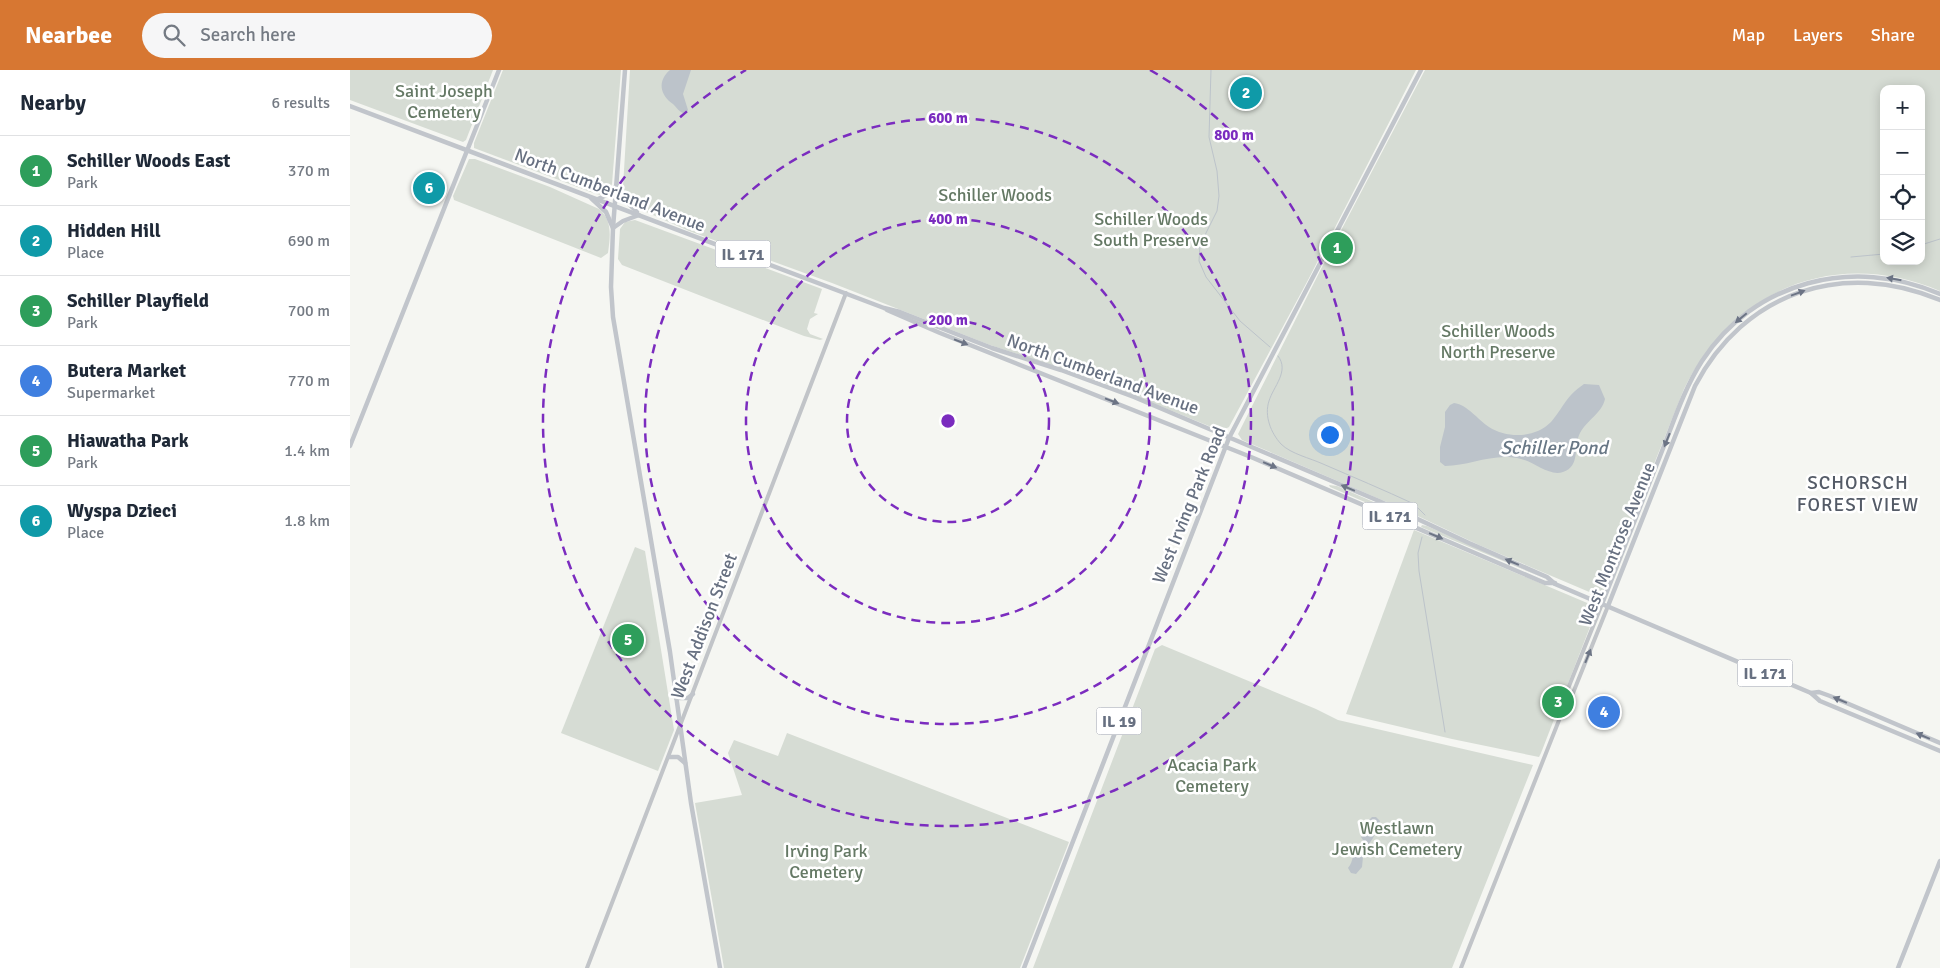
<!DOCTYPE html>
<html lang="en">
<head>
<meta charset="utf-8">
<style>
	:root { --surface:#fff; --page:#f6f6f7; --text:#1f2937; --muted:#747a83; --line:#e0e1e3; --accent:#d77732 }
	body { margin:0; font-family:Signika,sans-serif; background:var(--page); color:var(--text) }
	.controls { position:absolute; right:15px; top:15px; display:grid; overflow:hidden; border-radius:10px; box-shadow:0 2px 12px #0003 }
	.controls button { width:45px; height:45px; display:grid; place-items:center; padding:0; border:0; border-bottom:1px solid var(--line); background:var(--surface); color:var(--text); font:25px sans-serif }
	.you { position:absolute; left:979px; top:364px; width:18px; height:18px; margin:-12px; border:4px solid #fff; border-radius:50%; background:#1a73e8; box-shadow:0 0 0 8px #1a73e833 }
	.badge { display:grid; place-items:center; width:32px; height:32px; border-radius:50%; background:var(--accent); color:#fff; font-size:16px; font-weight:700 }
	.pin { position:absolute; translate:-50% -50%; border:2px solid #fff; box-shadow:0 1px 5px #0006 }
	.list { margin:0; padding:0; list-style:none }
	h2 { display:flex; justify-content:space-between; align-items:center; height:65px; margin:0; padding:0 20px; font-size:21px }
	h2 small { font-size:16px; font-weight:400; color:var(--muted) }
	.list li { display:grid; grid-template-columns:32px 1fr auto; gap:15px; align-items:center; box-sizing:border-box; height:70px; padding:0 20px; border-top:1px solid var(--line) }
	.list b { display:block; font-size:19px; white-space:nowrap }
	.list p { margin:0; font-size:16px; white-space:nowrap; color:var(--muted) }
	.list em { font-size:16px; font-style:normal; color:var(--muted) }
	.icon { flex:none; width:28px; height:28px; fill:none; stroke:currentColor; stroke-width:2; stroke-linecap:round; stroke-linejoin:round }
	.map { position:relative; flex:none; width:1590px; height:898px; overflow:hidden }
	header { display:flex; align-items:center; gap:30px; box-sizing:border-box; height:70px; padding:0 25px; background:var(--accent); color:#fff }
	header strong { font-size:24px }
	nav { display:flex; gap:28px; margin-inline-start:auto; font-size:18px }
	.search { width:350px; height:45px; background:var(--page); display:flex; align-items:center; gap:12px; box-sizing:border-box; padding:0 18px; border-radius:28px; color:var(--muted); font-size:19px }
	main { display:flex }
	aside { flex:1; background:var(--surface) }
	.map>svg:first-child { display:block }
	.green { fill:#d6dcd4; fill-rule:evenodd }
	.water { fill:#bcc3ca }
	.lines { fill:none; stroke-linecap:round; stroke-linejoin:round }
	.stream { stroke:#bcc3ca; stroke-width:1 }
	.minor { stroke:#c1c4c8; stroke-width:4 }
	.major { stroke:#c1c5cb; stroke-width:4.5 }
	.oneway { fill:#6c7485 }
	.ring { fill:none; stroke:#7b2cbf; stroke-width:2.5; stroke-dasharray:9 6 }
	.labels { text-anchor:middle; stroke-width:5; stroke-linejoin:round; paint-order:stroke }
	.shield { fill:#fff; stroke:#959ba7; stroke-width:1 }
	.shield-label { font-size:16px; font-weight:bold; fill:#677081 }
	.park-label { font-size:18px; fill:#657965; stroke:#fff }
	.street-label { font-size:18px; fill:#677081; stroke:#fff }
	.water-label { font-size:19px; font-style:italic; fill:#687785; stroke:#fff }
	.neighbourhood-label { font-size:19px; letter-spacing:1px; fill:#545b67; stroke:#fff }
	.centre { fill:#7b2cbf; stroke:#fff; stroke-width:2.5 }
	.ring-label { font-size:15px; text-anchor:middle; font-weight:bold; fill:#7b2cbf; stroke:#fff; stroke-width:5; stroke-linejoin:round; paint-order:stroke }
</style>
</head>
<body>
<header>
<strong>Nearbee</strong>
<div class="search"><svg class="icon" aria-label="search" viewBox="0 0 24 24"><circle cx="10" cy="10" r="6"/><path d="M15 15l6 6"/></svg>Search here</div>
<nav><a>Map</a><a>Layers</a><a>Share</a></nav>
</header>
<main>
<aside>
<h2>Nearby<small>6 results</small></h2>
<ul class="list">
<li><span class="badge" style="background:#2e9e5b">1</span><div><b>Schiller Woods East</b><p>Park</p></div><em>370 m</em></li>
<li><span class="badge" style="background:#0f9aa8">2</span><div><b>Hidden Hill</b><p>Place</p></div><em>690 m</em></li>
<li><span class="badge" style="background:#2e9e5b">3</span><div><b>Schiller Playfield</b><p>Park</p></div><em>700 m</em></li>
<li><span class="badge" style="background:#3f7fe0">4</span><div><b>Butera Market</b><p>Supermarket</p></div><em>770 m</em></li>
<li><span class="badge" style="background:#2e9e5b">5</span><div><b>Hiawatha Park</b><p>Park</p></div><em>1.4 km</em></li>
<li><span class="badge" style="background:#0f9aa8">6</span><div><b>Wyspa Dzieci</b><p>Place</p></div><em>1.8 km</em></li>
</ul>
</aside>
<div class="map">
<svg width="1590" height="898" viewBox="0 0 1590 898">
	<rect width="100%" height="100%" fill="#f5f6f2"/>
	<g class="green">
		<polygon points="0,0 143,0 116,70 113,72 0,30"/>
		<polygon points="153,0 271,0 262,114 258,122 251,125 246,124 124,78 124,73"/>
		<polygon points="280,0 1066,0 958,210 879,357 871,361 749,311 640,275 482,213 339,161 285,137 275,126 273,117"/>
		<path d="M1075,0H1590V221C1486,177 1383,219 1334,319L1252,524H1244L1129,475L1053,439L892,370L888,364L974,193ZM1534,19H1571V191H1534Z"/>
		<path d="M119,89H125L200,117L249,139C263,150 260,168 258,183L251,188L104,130L103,126Z"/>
		<polygon points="285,150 472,219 464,243 468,244 460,249 457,259 460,264 473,269 470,270 454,266 272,195 268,189 270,159 275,152"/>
		<polygon points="979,415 987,416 1058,447 1059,451 980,417"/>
		<polygon points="1072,455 1077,456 1194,508 1071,457"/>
		<polygon points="1064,460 1242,535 1245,538 1245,544 1191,683 1189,687 1102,669 996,644"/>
		<polygon points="285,477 295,481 324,660 308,701 211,663"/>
		<polygon points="812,575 966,639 988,650 1183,695 1102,898 683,898 805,579"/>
		<polygon points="437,663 719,772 670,898 374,898 345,733 392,725 378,683 384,670 428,686"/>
	</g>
	<g class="water">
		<path d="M320,0H341L333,24L338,40L336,44C330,43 327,38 323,34C310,25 307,11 320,0Z"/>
		<path d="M1234,314L1249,315L1255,329C1252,343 1237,350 1230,363C1223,376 1231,396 1213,402C1200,407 1184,392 1171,389C1144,382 1120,396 1095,396L1090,392V377L1095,357V342L1100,335L1104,333C1118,335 1128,350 1139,357C1158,369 1185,368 1201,352C1214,337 1215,327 1234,314Z"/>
		<path d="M1022,747H1026L1030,751C1028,756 1026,762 1024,766C1021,773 1015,775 1016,784L1013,787L1012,797L1006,804L1001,803L998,798C1001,794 1002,791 1003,786C1005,780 1010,776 1013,770L1011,767L1015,763L1016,753Z"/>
	</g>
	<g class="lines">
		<g class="stream">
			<polyline points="861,0 859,67 867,101 869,126 867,141 850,175 849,191 856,207 890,251 920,277"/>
			<polyline points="1571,175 1590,169"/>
			<polyline points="1501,187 1534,184"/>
			<path d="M928,286C940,301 923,317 919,331C914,346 921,363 931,374C941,384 960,388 973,394C1003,407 1034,420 1064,434L1075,445"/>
			<polyline points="1072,467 1068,483 1069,501 1095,662"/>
		</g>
		<g class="minor">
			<polyline points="1217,630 1223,623 1258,536"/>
			<polyline points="237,898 496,223"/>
			<polyline points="1111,898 1217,630 1217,621 1252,534"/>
		</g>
		<g class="major">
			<polyline points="275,0 263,158 261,217 263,247 320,582 341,733 370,898"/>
			<polyline points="0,36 534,238 550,242 642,278 711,300 784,327 1029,431 1119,473 1197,507 1205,514 1461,623 1470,631 1590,681"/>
			<polyline points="268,117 274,129 287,142"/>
			<polyline points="241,128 256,142 263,158 273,151 289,145"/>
			<polyline points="248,129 259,124 267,115"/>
			<polyline points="537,240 590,263 901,387 1195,513 1205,513"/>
			<polyline points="0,376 149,0"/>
			<path d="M1252,534C1272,483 1292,432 1312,381C1324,351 1334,319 1352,291C1404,211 1503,186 1590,224"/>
			<path d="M1258,536L1345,316C1394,222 1493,189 1590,230"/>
			<polyline points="1461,623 1469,622 1480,626 1590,673"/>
			<polyline points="326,628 338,628 343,624"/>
			<polyline points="319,687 328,687 335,693"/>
			<polyline points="674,898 879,368 1071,0"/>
			<polyline points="1548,898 1590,791"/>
		</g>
	</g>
	<defs><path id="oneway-solid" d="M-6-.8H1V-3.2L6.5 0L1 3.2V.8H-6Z" transform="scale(1.25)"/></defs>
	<g class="oneway">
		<use href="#oneway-solid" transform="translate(1544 209) rotate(-170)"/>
		<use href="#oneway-solid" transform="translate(1448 223) rotate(-20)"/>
		<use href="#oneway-solid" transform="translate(1391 248) rotate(140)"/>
		<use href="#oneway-solid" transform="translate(611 272) rotate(21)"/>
		<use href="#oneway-solid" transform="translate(762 331) rotate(21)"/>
		<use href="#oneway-solid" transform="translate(1317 370) rotate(112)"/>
		<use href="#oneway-solid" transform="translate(920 395) rotate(23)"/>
		<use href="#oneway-solid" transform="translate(998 418) rotate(-157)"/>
		<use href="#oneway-solid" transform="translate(1086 466) rotate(23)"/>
		<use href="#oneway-solid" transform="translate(1162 492) rotate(-157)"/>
		<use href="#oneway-solid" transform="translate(1238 586) rotate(-68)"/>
		<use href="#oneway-solid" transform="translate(1490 630) rotate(-157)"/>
		<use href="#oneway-solid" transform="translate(1573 666) rotate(-157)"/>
	</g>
	<g class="ring">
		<circle cx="598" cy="351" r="101"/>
		<circle cx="598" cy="351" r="202"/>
		<circle cx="598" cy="351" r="303"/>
		<path d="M800 0A405 405 0 1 1 396 0"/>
	</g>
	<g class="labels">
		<g class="shield">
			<rect x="365.5" y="170.5" width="55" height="27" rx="4"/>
			<rect x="1012.5" y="432.5" width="55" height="27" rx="4"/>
			<rect x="1387.5" y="589.5" width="55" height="27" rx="4"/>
			<rect x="746.5" y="637.5" width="45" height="27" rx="4"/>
		</g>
		<g class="shield-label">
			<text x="393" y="190">IL 171</text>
			<text x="1040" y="452">IL 171</text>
			<text x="1415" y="609">IL 171</text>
			<text x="769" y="657">IL 19</text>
		</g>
		<g class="park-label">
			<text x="94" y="27">Saint Joseph<tspan x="94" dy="21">Cemetery</tspan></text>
			<text x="645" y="131">Schiller Woods</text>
			<text x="801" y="155">Schiller Woods<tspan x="801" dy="21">South Preserve</tspan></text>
			<text x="1148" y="267">Schiller Woods<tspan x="1148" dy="21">North Preserve</tspan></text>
			<text x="862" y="701">Acacia Park<tspan x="862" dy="21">Cemetery</tspan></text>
			<text x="1047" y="764">Westlawn<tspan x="1047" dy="21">Jewish Cemetery</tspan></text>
			<text x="476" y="787">Irving Park<tspan x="476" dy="21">Cemetery</tspan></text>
		</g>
		<g class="street-label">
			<text transform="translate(260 120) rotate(21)" y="6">North Cumberland Avenue</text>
			<text transform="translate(753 304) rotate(20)" y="6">North Cumberland Avenue</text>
			<text transform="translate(839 435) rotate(-68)" y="6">West Irving Park Road</text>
			<text transform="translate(1267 474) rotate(-68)" y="6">West Montrose Avenue</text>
			<text transform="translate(354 556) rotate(-69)" y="6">West Addison Street</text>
		</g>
		<g class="water-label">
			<text x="1204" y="384">Schiller Pond</text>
		</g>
		<g class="neighbourhood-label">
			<text x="1508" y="419">SCHORSCH<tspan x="1508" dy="22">FOREST VIEW</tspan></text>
		</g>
	</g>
	<circle cx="598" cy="351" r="8" class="centre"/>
	<g class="ring-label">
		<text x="598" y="53">600 m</text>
		<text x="884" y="70">800 m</text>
		<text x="598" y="154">400 m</text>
		<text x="598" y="255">200 m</text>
	</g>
</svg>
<div class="controls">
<button>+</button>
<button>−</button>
<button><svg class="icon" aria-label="locate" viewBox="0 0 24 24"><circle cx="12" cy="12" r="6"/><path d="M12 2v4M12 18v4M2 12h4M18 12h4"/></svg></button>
<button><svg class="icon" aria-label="layers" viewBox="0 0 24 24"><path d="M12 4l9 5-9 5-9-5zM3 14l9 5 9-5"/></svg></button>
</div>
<div class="you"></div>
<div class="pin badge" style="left:987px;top:178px;background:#2e9e5b">1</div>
<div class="pin badge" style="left:896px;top:23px;background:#0f9aa8">2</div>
<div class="pin badge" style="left:1208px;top:632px;background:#2e9e5b">3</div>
<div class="pin badge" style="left:1254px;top:642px;background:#3f7fe0">4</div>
<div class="pin badge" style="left:278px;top:570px;background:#2e9e5b">5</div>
<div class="pin badge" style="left:79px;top:118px;background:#0f9aa8">6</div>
</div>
</main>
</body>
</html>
